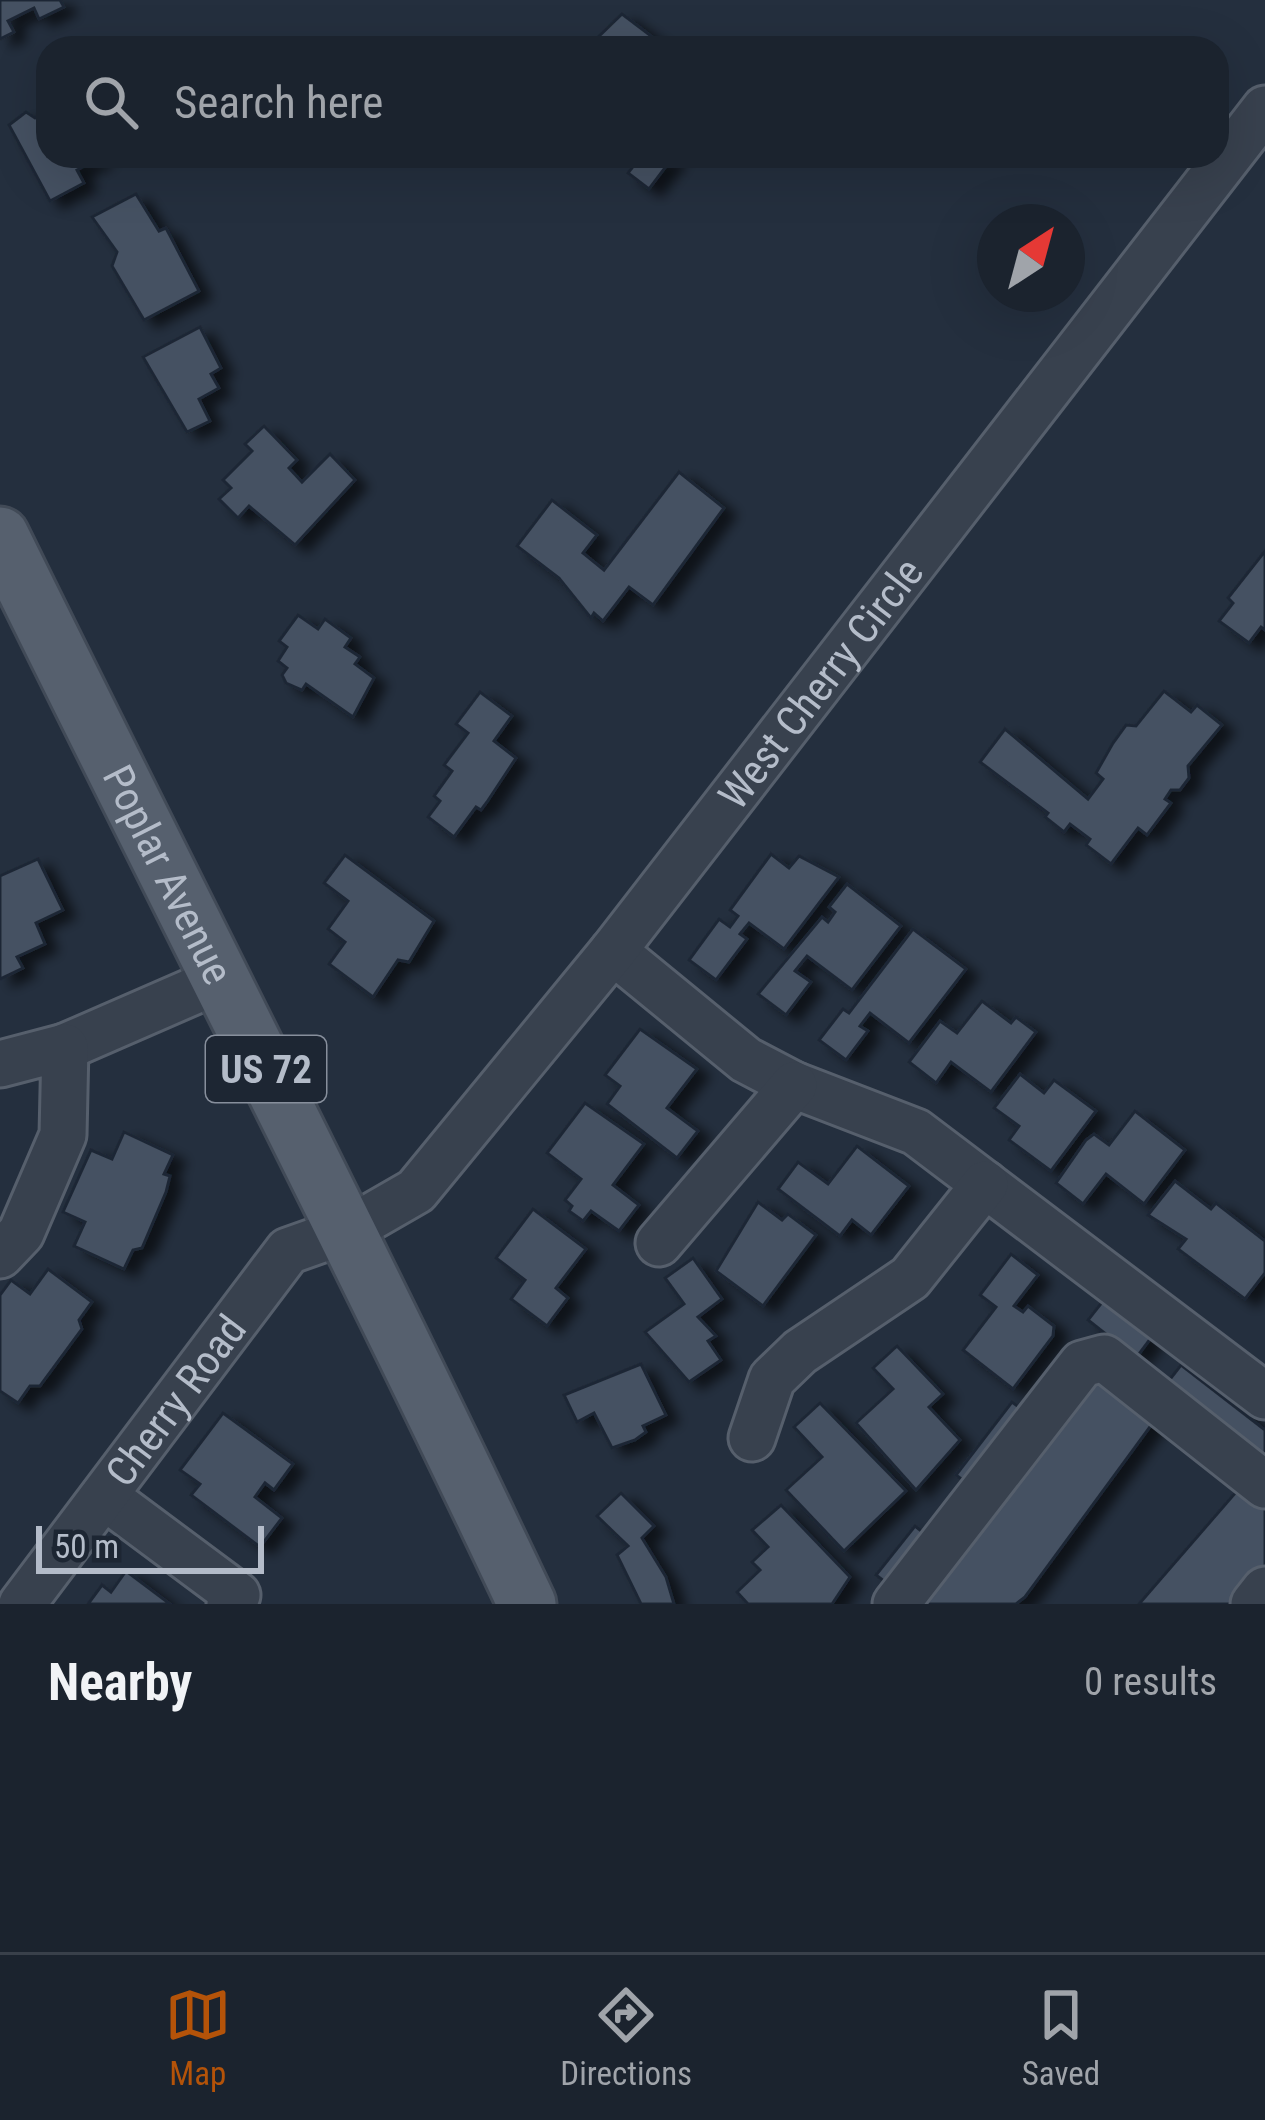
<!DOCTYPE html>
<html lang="en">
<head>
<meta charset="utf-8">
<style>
	:root { --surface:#1b232e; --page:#242b36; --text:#f1f3f6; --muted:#a0a4aa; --line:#39404a; --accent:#b45309 }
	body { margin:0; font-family:"Roboto Condensed",sans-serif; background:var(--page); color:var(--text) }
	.compass { position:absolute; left:977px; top:204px; width:108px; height:108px; border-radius:50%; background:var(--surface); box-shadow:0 12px 48px #0002; rotate:36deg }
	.scale { position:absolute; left:36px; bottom:30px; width:228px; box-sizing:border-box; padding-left:12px; border:6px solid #b4bcc9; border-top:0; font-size:33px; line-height:42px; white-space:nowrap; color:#b4bcc9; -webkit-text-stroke:9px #1d2633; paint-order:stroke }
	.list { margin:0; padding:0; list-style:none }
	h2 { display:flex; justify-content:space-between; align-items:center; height:156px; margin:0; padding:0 48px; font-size:51px }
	h2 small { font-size:39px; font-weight:400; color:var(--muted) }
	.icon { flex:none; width:66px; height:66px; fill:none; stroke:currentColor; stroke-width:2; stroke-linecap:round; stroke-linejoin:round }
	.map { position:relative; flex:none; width:1265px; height:1604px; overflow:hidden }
	.search { position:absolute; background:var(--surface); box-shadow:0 12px 48px #0002; left:36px; right:36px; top:36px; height:132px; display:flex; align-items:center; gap:30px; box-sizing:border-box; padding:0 42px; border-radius:36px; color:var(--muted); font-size:45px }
	.sheet { height:348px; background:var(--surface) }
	nav { display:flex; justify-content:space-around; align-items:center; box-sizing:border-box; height:168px; border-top:3px solid var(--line); background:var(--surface); font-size:33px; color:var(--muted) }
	nav a { display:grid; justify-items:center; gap:6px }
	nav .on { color:var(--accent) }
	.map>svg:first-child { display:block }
	.building { fill:#455162; stroke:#1f2835; stroke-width:3; filter:url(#shadow) }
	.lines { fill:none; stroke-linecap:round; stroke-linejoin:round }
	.minor-casing { stroke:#565f6c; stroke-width:51 }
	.major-casing { stroke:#414a57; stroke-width:63 }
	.minor { stroke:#38414e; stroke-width:45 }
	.major { stroke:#56606e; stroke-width:57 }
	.labels { text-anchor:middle; stroke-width:9; stroke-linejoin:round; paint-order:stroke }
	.shield { fill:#1d2633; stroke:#878f9c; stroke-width:3 }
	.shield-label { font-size:39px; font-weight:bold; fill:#b4bcc9 }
	.street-label { font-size:42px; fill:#b4bcc9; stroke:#1d2633 }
</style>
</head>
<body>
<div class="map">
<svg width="1265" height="1604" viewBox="0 0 1265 1604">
	<defs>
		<filter id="shadow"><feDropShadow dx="12" dy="7" stdDeviation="6" flood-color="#0009"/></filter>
	</defs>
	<rect width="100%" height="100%" fill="#242f3e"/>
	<g class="building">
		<polygon points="0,0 60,0 64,7 39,19 34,8 8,21 14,32 0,39"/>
		<polygon points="622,14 667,48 591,44"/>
		<polygon points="48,107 48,156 103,156 77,170 84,183 50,201 9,125 26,112 35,118"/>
		<polygon points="641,156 674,156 649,189 628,173"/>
		<polygon points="136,194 159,231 166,228 199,291 144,320 112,266 117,252 92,217"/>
		<polygon points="200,327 221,368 211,374 219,388 199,399 210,421 187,432 143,357"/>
		<polygon points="264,426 297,460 289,468 302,482 330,454 355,480 295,545 249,506 238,518 219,499 231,488 223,480 252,451 245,444"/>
		<polygon points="679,472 724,508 653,605 629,587 603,621 594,613 591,618 559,578 517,546 552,500 597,535 583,553 604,570"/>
		<polygon points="1265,551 1265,630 1261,627 1249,643 1219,621 1233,603 1228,598"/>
		<polygon points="298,615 318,629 325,619 351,638 345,647 360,657 355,664 374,678 353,717 306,684 302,690 286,683 282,675 287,668 278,661 287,647 279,641"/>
		<polygon points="1164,691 1191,712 1197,705 1222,725 1188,766 1189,778 1180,790 1171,790 1165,799 1171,803 1147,835 1138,828 1111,864 1086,845 1090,839 1070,824 1064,832 1045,817 1048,813 980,762 1005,729 1088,799 1103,779 1096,773 1113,743 1126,725 1136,726"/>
		<polygon points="480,692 512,716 494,741 516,758 487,802 481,810 476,807 454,837 428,817 440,801 434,796 452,771 444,765 468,733 456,724"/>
		<polygon points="771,854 789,868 799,856 839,877 784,949 749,923 740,934 747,939 716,980 689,960 719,919 730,927 738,916 730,910"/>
		<polygon points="345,855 434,921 409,962 398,960 373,997 329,964 345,942 328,929 348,901 324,883"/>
		<polygon points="38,859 63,910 36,923 45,944 17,957 23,968 0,979 0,876"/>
		<polygon points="847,884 901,926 852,990 807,956 795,971 811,982 786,1015 758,994 822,917 828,922 835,912 829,907"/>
		<polygon points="913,929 966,969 909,1043 870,1013 860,1026 868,1031 846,1060 819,1040 843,1009 849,1013"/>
		<polygon points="982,1001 1011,1023 1016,1017 1036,1032 991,1092 951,1062 936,1083 909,1062 940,1021 957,1033"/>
		<polygon points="640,1029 697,1069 667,1108 698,1131 677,1158 607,1104 620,1086 605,1075"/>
		<polygon points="1020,1074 1044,1093 1054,1080 1096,1111 1051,1171 1009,1140 1019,1126 994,1108"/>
		<polygon points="585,1103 644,1144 613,1185 639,1205 619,1231 591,1211 583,1221 569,1211 572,1206 565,1200 581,1179 547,1153"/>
		<polygon points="1135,1111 1185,1150 1144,1204 1106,1174 1083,1204 1056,1183 1086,1140 1094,1134 1109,1145"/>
		<polygon points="124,1132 173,1155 164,1174 170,1176 166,1192 142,1248 133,1250 124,1269 74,1246 85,1222 63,1212 91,1150 112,1159"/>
		<polygon points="857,1146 909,1186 871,1235 852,1220 840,1236 778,1189 798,1162 828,1184"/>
		<polygon points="1175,1181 1211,1209 1216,1203 1265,1241 1265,1273 1245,1299 1178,1249 1186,1239 1148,1215"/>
		<polygon points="758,1202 782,1220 788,1214 816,1235 763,1306 716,1271"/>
		<polygon points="533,1209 586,1249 556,1288 568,1298 547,1326 511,1299 525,1280 496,1258"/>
		<polygon points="1011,1254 1038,1275 1014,1306 1023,1312 1028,1306 1054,1326 1053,1336 1013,1389 963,1350 996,1307 980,1295"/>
		<polygon points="693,1258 722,1299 698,1317 716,1336 708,1341 721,1360 689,1382 645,1332 684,1304 665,1278"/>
		<polygon points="48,1269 92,1302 79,1320 82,1329 40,1386 30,1386 18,1403 0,1391 0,1295 11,1280 30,1294"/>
		<polygon points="1103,1301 1151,1338 1136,1358 1088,1320"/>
		<polygon points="897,1346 943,1394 929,1407 960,1440 916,1490 856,1423 893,1389 873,1368"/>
		<polygon points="641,1364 666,1415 643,1426 646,1432 635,1440 612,1448 594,1413 577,1422 564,1395"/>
		<polygon points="1181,1365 1265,1430 1265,1465 1164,1387"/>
		<polygon points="1101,1372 1158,1416 1025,1597 1016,1604 917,1604"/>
		<polygon points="1012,1402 1032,1417 976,1490 956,1475"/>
		<polygon points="820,1403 906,1491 844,1551 786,1490 822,1457 794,1427"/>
		<polygon points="223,1413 293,1464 274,1490 265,1483 255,1497 282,1518 260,1547 191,1495 200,1484 180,1470"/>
		<polygon points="1243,1484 1265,1501 1265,1568 1250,1587 1231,1604 1139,1604"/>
		<polygon points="621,1493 654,1526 642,1538 666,1577 674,1604 641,1604 617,1555 628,1546 597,1516"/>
		<polygon points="781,1505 850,1577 832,1604 748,1604 737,1592 760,1570 752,1562 768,1547 752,1530"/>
		<polygon points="915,1526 935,1542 896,1590 876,1575"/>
		<polygon points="126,1571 170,1604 88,1604 102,1585 111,1592"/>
	</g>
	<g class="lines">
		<g class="minor-casing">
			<g id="minor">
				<polyline points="613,951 746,1060 794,1085 916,1132 1265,1396"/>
				<polyline points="65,1047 219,980"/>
				<polyline points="0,1064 65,1047 63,1135 21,1233 0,1255"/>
				<polyline points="659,1243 794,1085"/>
				<polyline points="752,1438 772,1379 800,1352 910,1278 985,1184"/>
				<polyline points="104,1496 237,1595 230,1604"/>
				<path id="s1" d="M22,1604L288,1251L350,1229L416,1191L613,951L1265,109"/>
				<polyline points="896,1604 1082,1364 1104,1358 1265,1485"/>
				<polyline points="1254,1604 1265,1590"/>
			</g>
		</g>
		<g class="major-casing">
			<g id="major">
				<path id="s2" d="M0,536C175,892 357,1245 527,1604"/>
			</g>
		</g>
		<use href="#minor" class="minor"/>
		<use href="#major" class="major"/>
	</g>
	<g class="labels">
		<rect class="shield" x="206" y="1036" width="120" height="66" rx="9"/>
		<g class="shield-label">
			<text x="266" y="1083">US 72</text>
		</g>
		<g class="street-label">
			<text dy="15" stroke="none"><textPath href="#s1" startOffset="1233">West Cherry Circle</textPath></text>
			<text dy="15" stroke="none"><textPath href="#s2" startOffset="378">Poplar Avenue</textPath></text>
			<text dy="15" stroke="none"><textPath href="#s1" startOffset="255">Cherry Road</textPath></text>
		</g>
	</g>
</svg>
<svg class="compass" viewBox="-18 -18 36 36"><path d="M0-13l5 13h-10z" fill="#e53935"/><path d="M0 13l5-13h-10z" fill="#a0a4aa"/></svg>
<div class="scale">50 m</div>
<div class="search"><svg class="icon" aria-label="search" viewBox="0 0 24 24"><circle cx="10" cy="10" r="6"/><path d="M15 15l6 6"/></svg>Search here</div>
</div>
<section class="sheet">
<h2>Nearby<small>0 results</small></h2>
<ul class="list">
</ul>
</section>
<nav>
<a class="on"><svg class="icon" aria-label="map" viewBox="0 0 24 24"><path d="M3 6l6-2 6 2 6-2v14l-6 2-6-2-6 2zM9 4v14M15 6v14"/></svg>Map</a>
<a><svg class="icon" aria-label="directions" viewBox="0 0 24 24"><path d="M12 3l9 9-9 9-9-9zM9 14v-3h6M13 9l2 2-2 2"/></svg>Directions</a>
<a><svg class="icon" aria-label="saved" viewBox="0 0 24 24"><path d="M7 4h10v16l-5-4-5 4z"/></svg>Saved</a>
</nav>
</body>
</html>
